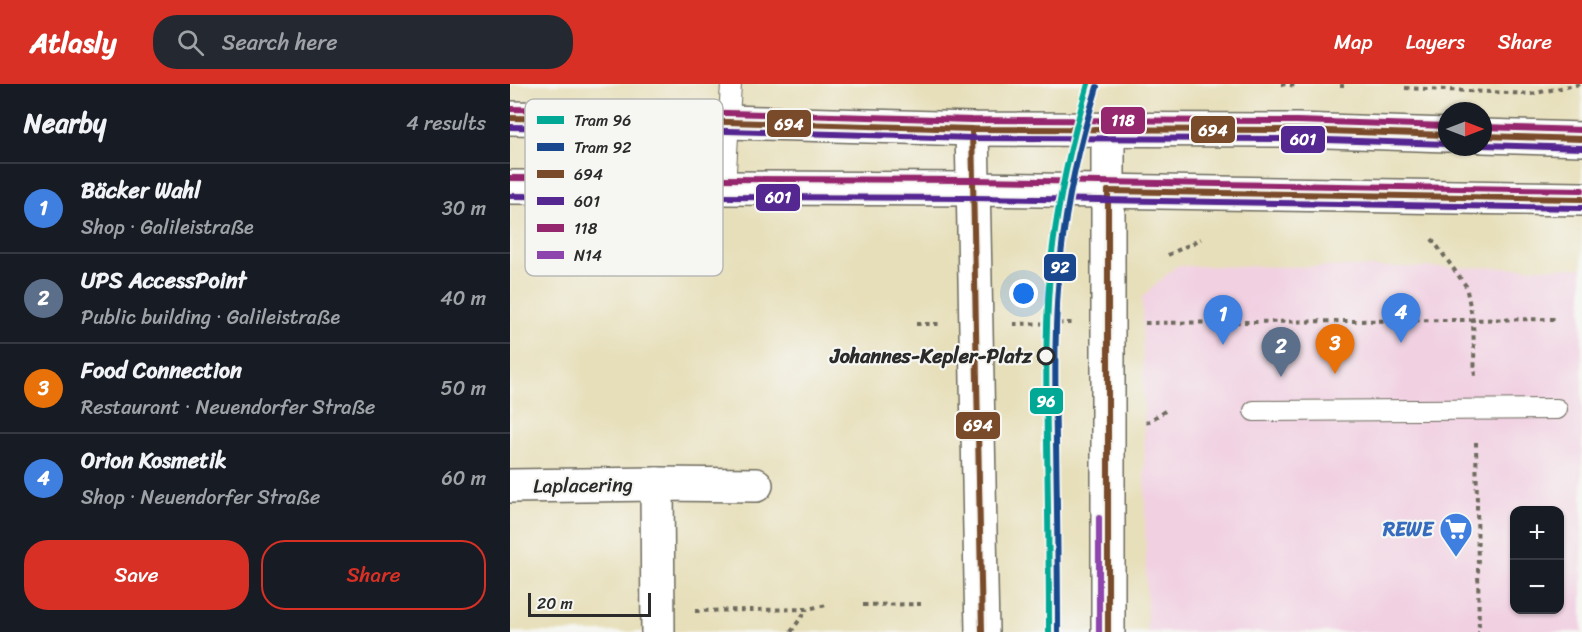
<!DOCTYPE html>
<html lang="en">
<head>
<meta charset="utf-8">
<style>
	:root { --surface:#171b24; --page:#242831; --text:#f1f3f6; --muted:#9ea1a6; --line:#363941; --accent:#d93025 }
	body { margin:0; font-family:Sriracha,sans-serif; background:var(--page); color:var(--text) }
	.controls { position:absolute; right:18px; bottom:18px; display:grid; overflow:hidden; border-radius:12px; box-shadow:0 2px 4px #0004 }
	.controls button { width:54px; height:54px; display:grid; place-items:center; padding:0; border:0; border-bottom:2px solid var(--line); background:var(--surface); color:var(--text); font:30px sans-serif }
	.compass { position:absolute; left:928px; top:18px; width:54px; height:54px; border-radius:50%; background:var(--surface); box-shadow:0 2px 4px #0004; rotate:90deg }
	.scale { position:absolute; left:18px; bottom:15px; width:123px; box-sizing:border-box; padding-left:6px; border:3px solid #2b2b2b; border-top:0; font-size:16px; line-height:21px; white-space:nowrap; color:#2b2b2b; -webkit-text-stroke:4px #f6f6f2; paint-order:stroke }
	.you { position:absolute; left:514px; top:210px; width:21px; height:21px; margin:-15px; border:4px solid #fff; border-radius:50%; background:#1a73e8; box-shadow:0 0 0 9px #1a73e833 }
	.badge { display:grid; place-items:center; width:39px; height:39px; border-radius:50%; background:var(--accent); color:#fff; font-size:20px; font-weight:700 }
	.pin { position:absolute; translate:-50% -50px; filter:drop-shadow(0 2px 3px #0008) }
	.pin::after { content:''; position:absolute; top:32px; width:21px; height:18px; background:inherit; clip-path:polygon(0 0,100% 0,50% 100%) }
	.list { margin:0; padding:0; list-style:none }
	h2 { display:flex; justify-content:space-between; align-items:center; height:78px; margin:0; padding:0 24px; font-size:26px }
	h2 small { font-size:20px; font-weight:400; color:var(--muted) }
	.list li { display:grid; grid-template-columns:39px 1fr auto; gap:18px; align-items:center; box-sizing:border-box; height:90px; padding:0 24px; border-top:2px solid var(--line) }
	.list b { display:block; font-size:22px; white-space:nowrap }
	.list p { margin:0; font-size:20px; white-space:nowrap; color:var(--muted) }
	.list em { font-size:20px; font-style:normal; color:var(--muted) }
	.actions { display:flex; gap:12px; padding:18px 24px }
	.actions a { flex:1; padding:14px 0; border:2px solid var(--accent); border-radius:24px; text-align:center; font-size:21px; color:var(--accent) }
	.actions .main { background:var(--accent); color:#fff }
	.icon { flex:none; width:33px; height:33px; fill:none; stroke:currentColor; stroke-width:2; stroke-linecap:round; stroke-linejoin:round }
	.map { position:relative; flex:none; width:1072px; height:548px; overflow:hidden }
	header { display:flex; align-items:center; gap:36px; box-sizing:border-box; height:84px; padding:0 30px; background:var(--accent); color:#fff }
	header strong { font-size:28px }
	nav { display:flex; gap:33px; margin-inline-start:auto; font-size:21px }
	.search { width:420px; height:54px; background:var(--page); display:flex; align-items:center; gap:15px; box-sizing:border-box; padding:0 21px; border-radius:24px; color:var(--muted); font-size:22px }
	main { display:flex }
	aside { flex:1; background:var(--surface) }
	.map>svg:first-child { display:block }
	.built { fill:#f1d0e2; fill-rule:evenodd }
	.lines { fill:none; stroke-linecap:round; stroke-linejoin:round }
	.service-casing { stroke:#6d6a5d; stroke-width:22 }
	.minor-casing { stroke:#6d6a5d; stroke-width:36 }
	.tertiary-casing { stroke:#6d6a5d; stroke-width:36 }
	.path { stroke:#6d6a5d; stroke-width:4; stroke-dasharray:4.5 4.5; stroke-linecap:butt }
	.service { stroke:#fff; stroke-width:20 }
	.minor { stroke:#fff; stroke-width:33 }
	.tertiary { stroke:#fff; stroke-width:33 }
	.bus-1-casing { stroke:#f6f6f2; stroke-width:10 }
	.bus-2-casing { stroke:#f6f6f2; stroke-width:10 }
	.bus-3-casing { stroke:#f6f6f2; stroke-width:10 }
	.bus-4-casing { stroke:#f6f6f2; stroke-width:10 }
	.bus-1 { stroke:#7a4b2a; stroke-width:6 }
	.bus-2 { stroke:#542791; stroke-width:6 }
	.bus-3 { stroke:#95276e; stroke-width:6 }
	.bus-4 { stroke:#8e44ad; stroke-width:6 }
	.tram-1-casing { stroke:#f6f6f2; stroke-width:10 }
	.tram-2-casing { stroke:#f6f6f2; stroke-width:10 }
	.tram-1 { stroke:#00a995; stroke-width:6 }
	.tram-2 { stroke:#19488e; stroke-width:6 }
	.stop-dot { fill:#f6f6f2; stroke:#2b2b2b; stroke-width:3 }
	.labels { text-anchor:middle; stroke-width:4.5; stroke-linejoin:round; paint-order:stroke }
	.stop-label { font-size:20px; font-weight:bold; fill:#2b2b2b; stroke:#f6f6f2; text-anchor:end }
	.street-label { font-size:20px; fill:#2b2b2b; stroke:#f6f6f2 }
	.shop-label { font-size:20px; font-weight:bold; fill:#366cbe; stroke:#f6f6f2; text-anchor:end }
	.key { fill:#f6f6f2; stroke:#b9b9b6; stroke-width:1.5 }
	.key-label { font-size:16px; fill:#2b2b2b }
	.line-badge { stroke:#f6f6f2; stroke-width:2 }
	.badge-label { font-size:16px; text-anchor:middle; font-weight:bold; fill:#fff }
</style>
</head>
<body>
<header>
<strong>Atlasly</strong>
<div class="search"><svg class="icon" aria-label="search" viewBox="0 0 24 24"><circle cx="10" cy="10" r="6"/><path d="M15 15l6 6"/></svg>Search here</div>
<nav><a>Map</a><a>Layers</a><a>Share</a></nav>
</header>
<main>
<aside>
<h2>Nearby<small>4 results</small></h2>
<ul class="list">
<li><span class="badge" style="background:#3f7fe0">1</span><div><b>Bäcker Wahl</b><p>Shop · Galileistraße</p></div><em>30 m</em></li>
<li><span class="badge" style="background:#5c6f8a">2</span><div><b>UPS AccessPoint</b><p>Public building · Galileistraße</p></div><em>40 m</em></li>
<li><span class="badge" style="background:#e8710a">3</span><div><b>Food Connection</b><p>Restaurant · Neuendorfer Straße</p></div><em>50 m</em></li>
<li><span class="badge" style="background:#3f7fe0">4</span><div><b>Orion Kosmetik</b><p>Shop · Neuendorfer Straße</p></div><em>60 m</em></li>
</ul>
<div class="actions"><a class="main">Save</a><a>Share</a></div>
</aside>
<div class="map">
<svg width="1072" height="548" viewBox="0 0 1072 548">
	<rect width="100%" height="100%" fill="#f6f6f2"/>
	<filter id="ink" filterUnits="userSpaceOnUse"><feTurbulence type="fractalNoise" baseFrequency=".0167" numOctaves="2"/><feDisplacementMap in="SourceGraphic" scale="12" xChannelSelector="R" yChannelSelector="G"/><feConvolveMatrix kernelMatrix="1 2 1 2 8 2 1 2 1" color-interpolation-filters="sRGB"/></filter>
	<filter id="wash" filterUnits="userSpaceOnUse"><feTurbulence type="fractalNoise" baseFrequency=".008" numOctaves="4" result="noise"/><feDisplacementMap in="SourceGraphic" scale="24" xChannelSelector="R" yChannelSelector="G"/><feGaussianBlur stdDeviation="1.35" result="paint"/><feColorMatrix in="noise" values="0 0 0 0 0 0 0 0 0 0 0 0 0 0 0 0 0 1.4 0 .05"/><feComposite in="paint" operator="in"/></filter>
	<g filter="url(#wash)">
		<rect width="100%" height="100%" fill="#e7dfba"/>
		<path class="built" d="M666,182L1072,184V548H637L632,213ZM1005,426H1050V526H1005Z"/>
	</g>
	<g filter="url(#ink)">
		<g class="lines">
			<g class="service-casing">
				<g id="service">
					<polyline points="215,104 221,0"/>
					<polyline points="744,327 1047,325"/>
				</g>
			</g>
			<g class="minor-casing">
				<g id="minor">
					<polyline points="147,400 148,548"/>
					<polyline points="0,402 147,400 246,401"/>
				</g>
			</g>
			<g class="tertiary-casing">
				<g id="tertiary">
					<polyline points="0,34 218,38 462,45 787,46 937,51"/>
					<polyline points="598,44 598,548"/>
					<polyline points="462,45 472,548"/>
					<polyline points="973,52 1072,55"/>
					<polyline points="0,103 463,105 1072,115"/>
				</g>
			</g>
			<g class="path">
				<polyline points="771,0 788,2"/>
				<polyline points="832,0 832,3"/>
				<polyline points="895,4 1021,10 1070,0"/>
				<polyline points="922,155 956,202 963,237 965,296"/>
				<polyline points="658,171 691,155"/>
				<polyline points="635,239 1045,235"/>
				<polyline points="406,240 430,240"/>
				<polyline points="503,240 562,239"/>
				<polyline points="636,339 655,327"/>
				<polyline points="966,358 969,548"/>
				<polyline points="353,521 411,520"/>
				<polyline points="185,527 297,525 317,521"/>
				<polyline points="281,548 297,525"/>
			</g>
			<use href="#service" class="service"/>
			<use href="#minor" class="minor"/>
			<use href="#tertiary" class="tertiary"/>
			<g class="bus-1-casing">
				<g id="bus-1">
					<polyline points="0,34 218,38 462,45 787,46 937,51"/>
					<polyline points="462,45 472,548"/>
					<polyline points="973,52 1072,55"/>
					<polyline points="598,107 1072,115"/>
					<polyline points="598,107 598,548"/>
				</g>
			</g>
			<g class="bus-2-casing">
				<g id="bus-2">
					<polyline points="0,43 218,47 462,54 787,55 937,60"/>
					<polyline points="973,61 1072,64"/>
					<polyline points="0,112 463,114 1072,124"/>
				</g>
			</g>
			<g class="bus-3-casing">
				<g id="bus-3">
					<polyline points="0,25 218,29 462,36 787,37 937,42"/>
					<polyline points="973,43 1072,46"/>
					<polyline points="0,94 463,96 1072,106"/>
				</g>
			</g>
			<g class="bus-4-casing">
				<polyline id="bus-4" points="589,434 589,548"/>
			</g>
			<use href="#bus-1" class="bus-1"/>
			<use href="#bus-2" class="bus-2"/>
			<use href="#bus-3" class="bus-3"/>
			<use href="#bus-4" class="bus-4"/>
			<g class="tram-1-casing">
				<path id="tram-1" d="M539,548C539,484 538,420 537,356C536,294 535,231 542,169C549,112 562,55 578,0"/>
			</g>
			<g class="tram-2-casing">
				<path id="tram-2" d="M548,548C548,484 547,421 546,357C545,295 544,233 551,171C557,114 570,58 587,3"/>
			</g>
			<use href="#tram-1" class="tram-1"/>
			<use href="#tram-2" class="tram-2"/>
		</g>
	</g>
	<defs>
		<g id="supermarket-pin" transform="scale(1.725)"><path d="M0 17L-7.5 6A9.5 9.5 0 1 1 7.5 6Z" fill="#3f7fe0" stroke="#f6f6f2"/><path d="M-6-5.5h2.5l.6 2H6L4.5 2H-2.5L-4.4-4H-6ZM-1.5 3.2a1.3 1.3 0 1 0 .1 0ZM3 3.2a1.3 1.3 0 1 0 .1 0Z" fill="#fff"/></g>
	</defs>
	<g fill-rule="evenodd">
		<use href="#supermarket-pin" x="946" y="445"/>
	</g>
	<circle class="stop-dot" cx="536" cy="272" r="8"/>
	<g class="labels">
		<g class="stop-label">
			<text x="522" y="279">Johannes-Kepler-Platz</text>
		</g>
		<g class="street-label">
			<text transform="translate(73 401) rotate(-1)" y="7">Laplacering</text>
		</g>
		<g class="shop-label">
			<text x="923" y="452">REWE</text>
		</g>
	</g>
	<rect x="15" y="15" width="198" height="177" rx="9" class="key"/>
	<rect x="27" y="32" width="27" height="8" fill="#00a995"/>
	<rect x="27" y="59" width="27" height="8" fill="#19488e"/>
	<rect x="27" y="86" width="27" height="8" fill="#7a4b2a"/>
	<rect x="27" y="113" width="27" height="8" fill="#542791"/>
	<rect x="27" y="140" width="27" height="8" fill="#95276e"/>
	<rect x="27" y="167" width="27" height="8" fill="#8e44ad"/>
	<g class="key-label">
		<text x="64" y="42">Tram 96</text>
		<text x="64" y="69">Tram 92</text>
		<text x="64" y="96">694</text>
		<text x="64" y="123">601</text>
		<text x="64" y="150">118</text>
		<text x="64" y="177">N14</text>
	</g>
	<g class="line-badge">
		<rect x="590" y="22" width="46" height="29" rx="6" fill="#95276e"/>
		<rect x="256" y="25" width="46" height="29" rx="6" fill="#7a4b2a"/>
		<rect x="680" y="31" width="46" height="29" rx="6" fill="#7a4b2a"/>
		<rect x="770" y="41" width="46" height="29" rx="6" fill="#542791"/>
		<rect x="245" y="99" width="46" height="29" rx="6" fill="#542791"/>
		<rect x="533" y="169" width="34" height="29" rx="6" fill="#19488e"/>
		<rect x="519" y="303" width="35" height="28" rx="6" fill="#00a995"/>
		<rect x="445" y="327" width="46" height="29" rx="6" fill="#7a4b2a"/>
	</g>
	<g class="badge-label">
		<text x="613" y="42">118</text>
		<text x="279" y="46">694</text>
		<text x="703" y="52">694</text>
		<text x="793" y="61">601</text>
		<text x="268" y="119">601</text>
		<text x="550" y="189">92</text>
		<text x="536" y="323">96</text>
		<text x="468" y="347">694</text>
	</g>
</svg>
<div class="controls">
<button>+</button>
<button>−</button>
</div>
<svg class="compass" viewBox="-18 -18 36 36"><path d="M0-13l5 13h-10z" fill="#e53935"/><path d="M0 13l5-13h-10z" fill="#9ea1a6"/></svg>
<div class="scale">20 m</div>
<div class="you"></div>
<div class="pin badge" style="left:713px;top:261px;background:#3f7fe0">1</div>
<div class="pin badge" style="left:771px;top:293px;background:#5c6f8a">2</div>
<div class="pin badge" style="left:825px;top:290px;background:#e8710a">3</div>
<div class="pin badge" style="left:891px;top:259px;background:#3f7fe0">4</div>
</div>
</main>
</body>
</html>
